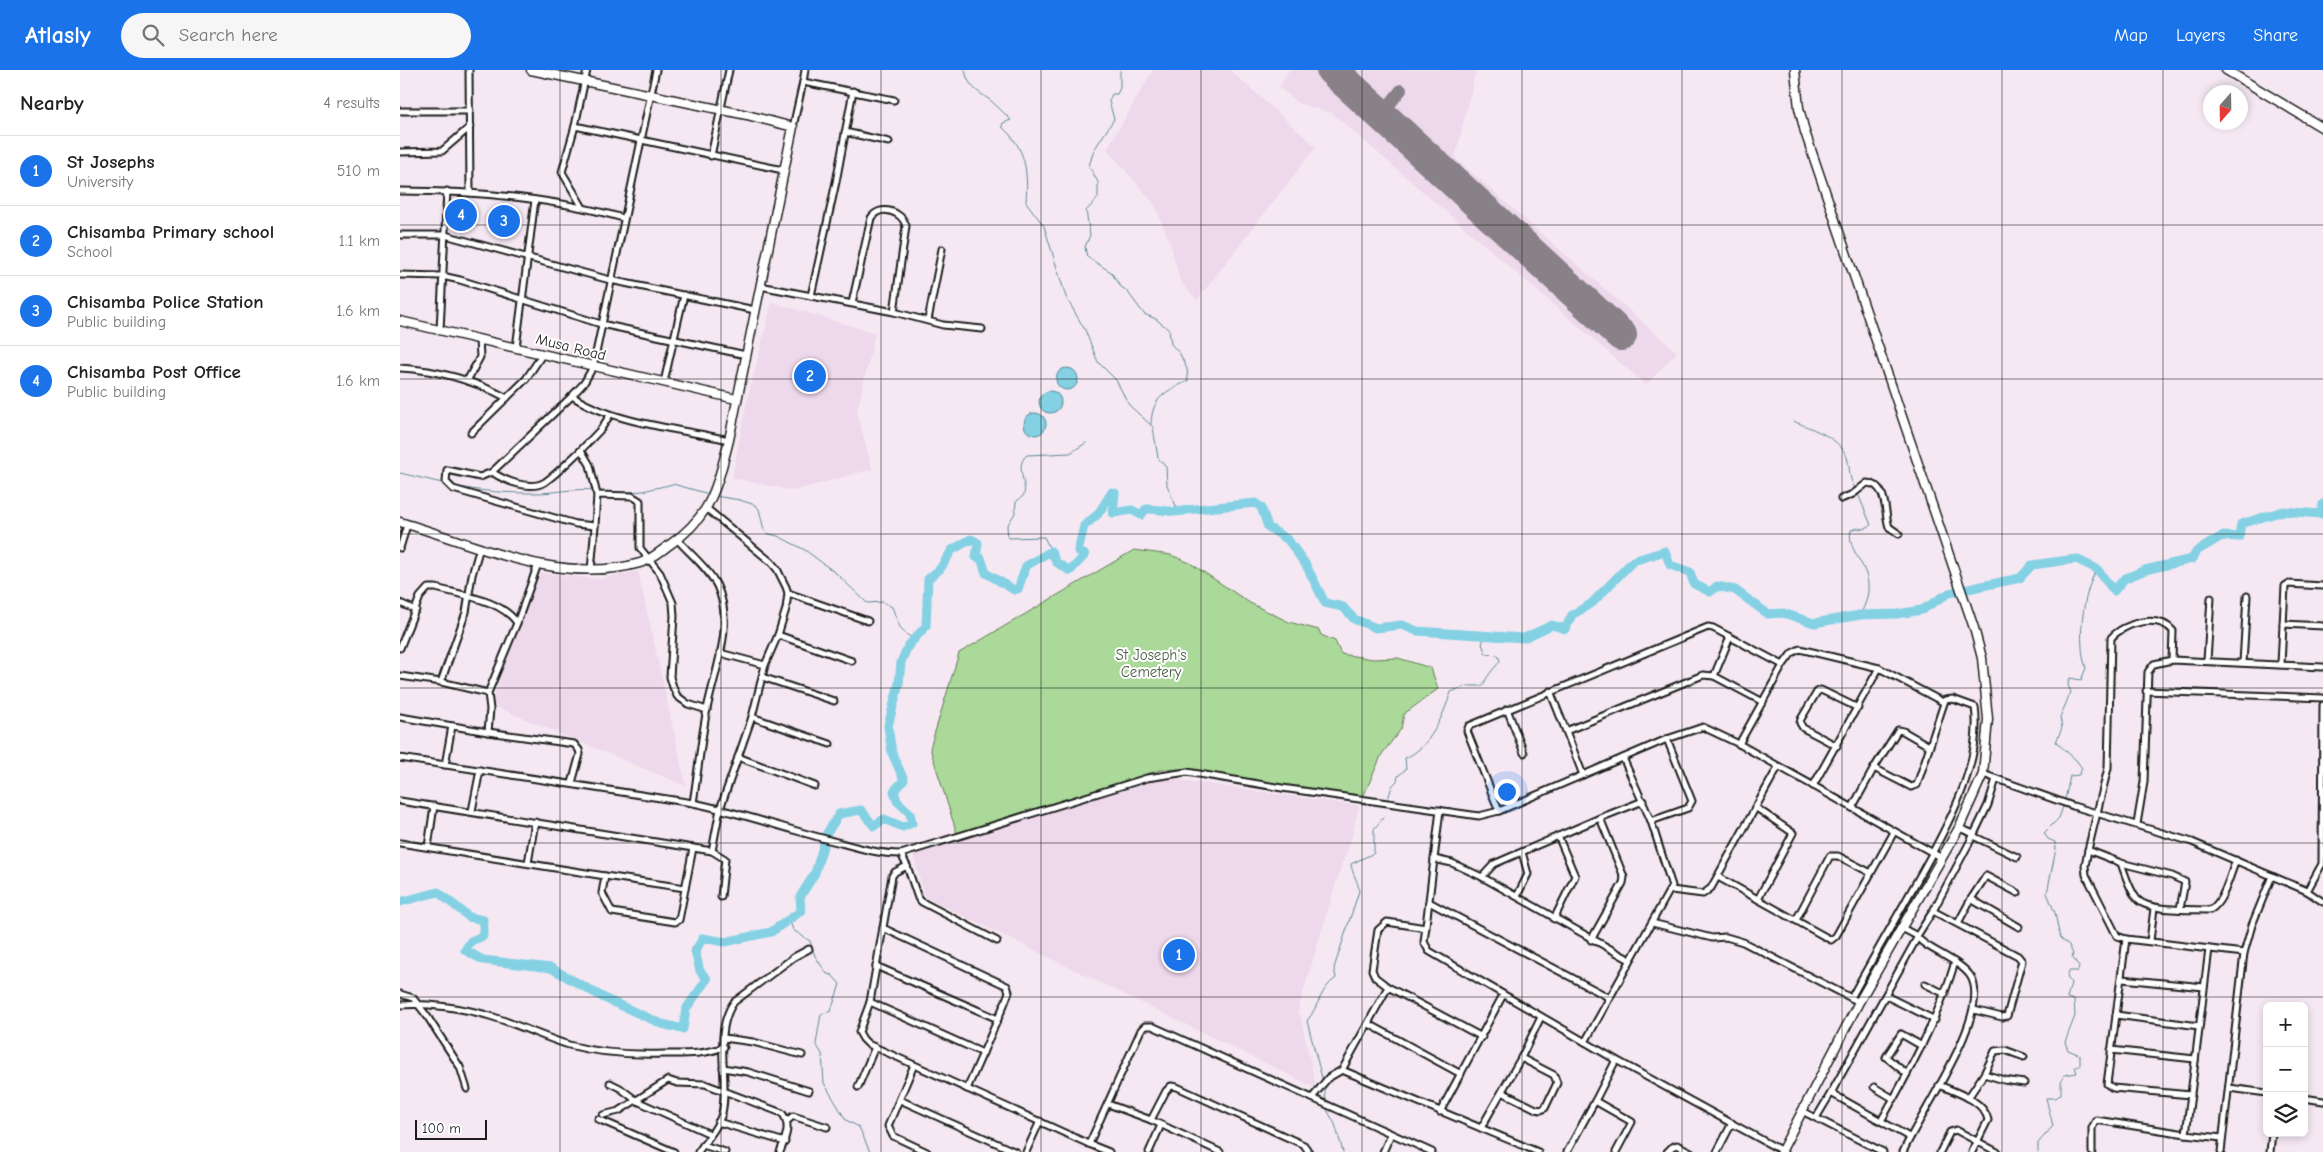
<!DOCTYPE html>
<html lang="en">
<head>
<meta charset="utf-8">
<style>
	:root { --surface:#fff; --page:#f6f6f6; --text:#222; --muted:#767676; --line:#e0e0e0; --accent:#1a73e8 }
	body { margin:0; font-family:"Comic Neue",sans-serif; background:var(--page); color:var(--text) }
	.controls { position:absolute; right:15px; bottom:15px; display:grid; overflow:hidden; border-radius:8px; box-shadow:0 2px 8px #0003 }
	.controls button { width:45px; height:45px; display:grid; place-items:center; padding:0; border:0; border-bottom:1px solid var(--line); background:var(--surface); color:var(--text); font:25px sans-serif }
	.compass { position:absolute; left:1803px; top:15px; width:45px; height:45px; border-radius:50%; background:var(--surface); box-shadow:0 2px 8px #0003; rotate:200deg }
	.scale { position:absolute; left:15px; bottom:12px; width:72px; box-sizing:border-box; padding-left:5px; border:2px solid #1c1c1c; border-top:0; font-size:14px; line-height:18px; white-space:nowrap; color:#1c1c1c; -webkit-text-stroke:4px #fff; paint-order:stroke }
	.you { position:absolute; left:1106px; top:721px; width:18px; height:18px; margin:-12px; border:4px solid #fff; border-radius:50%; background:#1a73e8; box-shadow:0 0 0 8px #1a73e833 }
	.badge { display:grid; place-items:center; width:32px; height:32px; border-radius:50%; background:var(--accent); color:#fff; font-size:16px; font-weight:700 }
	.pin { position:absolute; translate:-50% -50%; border:2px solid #fff; box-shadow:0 1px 5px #0006 }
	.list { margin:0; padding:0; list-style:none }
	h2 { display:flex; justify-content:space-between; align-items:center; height:65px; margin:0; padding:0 20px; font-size:21px }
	h2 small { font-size:16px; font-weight:400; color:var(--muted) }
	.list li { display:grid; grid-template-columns:32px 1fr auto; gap:15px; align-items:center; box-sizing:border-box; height:70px; padding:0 20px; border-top:1px solid var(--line) }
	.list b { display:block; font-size:19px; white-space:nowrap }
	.list p { margin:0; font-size:16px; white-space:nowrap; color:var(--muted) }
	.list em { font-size:16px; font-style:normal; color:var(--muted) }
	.icon { flex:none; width:28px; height:28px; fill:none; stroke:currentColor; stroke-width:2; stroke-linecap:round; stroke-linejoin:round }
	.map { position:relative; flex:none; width:1923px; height:1082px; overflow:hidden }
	header { display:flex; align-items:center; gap:30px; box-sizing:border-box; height:70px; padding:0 25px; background:var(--accent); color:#fff }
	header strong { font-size:24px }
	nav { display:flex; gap:28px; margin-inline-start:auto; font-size:18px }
	.search { width:350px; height:45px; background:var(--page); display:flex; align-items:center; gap:12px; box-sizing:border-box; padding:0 18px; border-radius:28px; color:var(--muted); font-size:19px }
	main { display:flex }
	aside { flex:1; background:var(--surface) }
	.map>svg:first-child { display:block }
	.built { fill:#eed8eb }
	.green { fill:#aad999; stroke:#637a5a }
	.water { fill:#84d1e4; stroke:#5a8994 }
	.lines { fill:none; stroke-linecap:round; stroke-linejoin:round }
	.stream { stroke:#5a8994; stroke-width:1 }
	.river { stroke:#84d1e4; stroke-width:9 }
	.taxiway { stroke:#888288; stroke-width:12 }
	.runway { stroke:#888288; stroke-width:32 }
	.street-casing { stroke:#1c1c1c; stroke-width:9 }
	.secondary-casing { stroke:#1c1c1c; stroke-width:11 }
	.street { stroke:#fff; stroke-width:5 }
	.secondary { stroke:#fff; stroke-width:8 }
	.grid { fill:none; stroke:#1c1c1c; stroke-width:1; stroke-opacity:0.55 }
	.labels { text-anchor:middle; stroke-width:4; stroke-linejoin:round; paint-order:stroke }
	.street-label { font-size:15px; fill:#1c1c1c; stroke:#fff }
	.park-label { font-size:15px; fill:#4e5e48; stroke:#fff }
</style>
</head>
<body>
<header>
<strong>Atlasly</strong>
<div class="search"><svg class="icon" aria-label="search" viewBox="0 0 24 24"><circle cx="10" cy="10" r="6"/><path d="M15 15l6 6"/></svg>Search here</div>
<nav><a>Map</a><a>Layers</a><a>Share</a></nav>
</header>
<main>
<aside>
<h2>Nearby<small>4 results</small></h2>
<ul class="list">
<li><span class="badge">1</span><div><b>St Josephs</b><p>University</p></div><em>510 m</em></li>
<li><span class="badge">2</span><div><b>Chisamba Primary school</b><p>School</p></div><em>1.1 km</em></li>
<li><span class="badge">3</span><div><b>Chisamba Police Station</b><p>Public building</p></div><em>1.6 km</em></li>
<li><span class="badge">4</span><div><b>Chisamba Post Office</b><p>Public building</p></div><em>1.6 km</em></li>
</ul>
</aside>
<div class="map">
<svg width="1923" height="1082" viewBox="0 0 1923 1082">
	<rect width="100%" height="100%" fill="#f5e8f3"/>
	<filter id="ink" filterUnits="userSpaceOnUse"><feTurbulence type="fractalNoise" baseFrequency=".02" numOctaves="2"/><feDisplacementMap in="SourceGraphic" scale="10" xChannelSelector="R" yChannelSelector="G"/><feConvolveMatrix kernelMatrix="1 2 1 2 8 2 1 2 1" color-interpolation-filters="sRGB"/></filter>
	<g filter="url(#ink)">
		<g class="built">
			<polygon points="753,0 830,0 916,77 797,230 780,211 771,176 755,135 707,79"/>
			<polygon points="889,0 1076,0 1055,88 1277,282 1246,315 932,43 899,34 879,17"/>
			<polygon points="372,232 475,263 457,342 472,399 393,421 332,408 347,332"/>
			<polygon points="238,501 286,716 96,637 92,631 139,503 199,509"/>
			<polygon points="767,708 959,736 949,777 942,793 897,943 900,945 915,1013 914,1017 525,827 513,784 673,735"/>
		</g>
		<polygon class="green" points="734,480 771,485 790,493 850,533 889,552 919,560 921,565 935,571 941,584 973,589 998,588 1031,598 1038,619 1004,644 1001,659 982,684 963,727 779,699 760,700 557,764 530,678 559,583"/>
		<g class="water">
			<circle cx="667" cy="309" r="11"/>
			<circle cx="650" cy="332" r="11"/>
			<circle cx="635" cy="354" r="11"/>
		</g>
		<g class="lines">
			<g class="stream">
				<path d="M565,0C568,17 577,21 590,30C597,36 604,43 611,50L603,53L602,57C626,78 628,101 626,132L644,156L666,227L685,260L698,292L716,310L729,335L753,357L758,388L766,397L767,415L779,443"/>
				<path d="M720,0V18L717,24H712L709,31L714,49L694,80L689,96L698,112V128L686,141L690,165L685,177L687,187L711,202L720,216L727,221L744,244L756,249L769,260L771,274L780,284L787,299L788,311C766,321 752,327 751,354"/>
				<path d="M1393,351C1412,359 1443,368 1448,391C1451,406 1448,405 1456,421"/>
				<polyline points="0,403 42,413"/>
				<path d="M51,415C79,422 108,423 136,423C157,423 171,418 194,420"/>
				<polyline points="198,421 216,423 243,421 273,414 309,424"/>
				<path d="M1458,424L1471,455L1464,459L1457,458L1451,460C1445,488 1485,500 1460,545"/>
				<path d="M315,426L340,430L355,435L359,439L364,460L369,464L378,466L405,480L437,504L467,533L483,532L492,537C498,551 499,565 515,568"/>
				<path d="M651,481L644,467L608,468L607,456L615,443L616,432L624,425C627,411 614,396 627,385L670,383L686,373"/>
				<path d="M988,729L992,716L997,711L998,706L1006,699L1005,688C1030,678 1043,646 1051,622L1066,616H1083C1087,605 1093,600 1100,591L1098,585L1086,584L1082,574L1085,566"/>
				<path d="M1665,730L1670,706L1679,705L1682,698L1676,690L1656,672L1662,658L1660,647L1671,622L1668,615L1670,608L1681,610L1686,598C1677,573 1682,523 1697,499"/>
				<polyline points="389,849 393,860 410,871 415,886 427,904 432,905 440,914 431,941 421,944 416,974 422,984 424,1013 446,1050 459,1057 470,1082"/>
				<path d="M923,1012L907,951C919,936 920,919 936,908L934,898L959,821C958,810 952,804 951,794L974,783V759L983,748"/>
				<polyline points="924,1016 926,1030"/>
				<polyline points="926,1038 935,1054 943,1082"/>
				<polyline points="1638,1082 1638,1073 1653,1056 1646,1028 1656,1028 1661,1024 1661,1012 1664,1005 1677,1003 1675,997 1680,996 1680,985 1668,980 1665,972 1675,946 1674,930 1667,928 1671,913 1667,907 1669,901 1678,901 1679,896 1672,887 1673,884 1669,875 1660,868 1655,843 1647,823 1656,779 1655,772 1648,769 1644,763 1659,748 1664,734"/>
			</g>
			<path class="river" d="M0,832L38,822L69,847L83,850V866L71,871L65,880L83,890L151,898L206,929L262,954L283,959L286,939L307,909L300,901L295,881L303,868L325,872L371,862L401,841L400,827L415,803L427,763L439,744L461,740L474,756L484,749L503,757L512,753L510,743L497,731L494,721L504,710L492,683L488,656L499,614L501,592L508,576L526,556L528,509L540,499L552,480L571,469L578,473L576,487L581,488L586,503L614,520L618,519L626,496L651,481L656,492L670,501L685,485L678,481L684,456L698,444L712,422L715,423L713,443L732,440L741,445L746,439C761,438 773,445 787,440L855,433L861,437L868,457L888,470L906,495L925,533L943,537L954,549L976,558L1002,555L1017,561L1124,568L1152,555L1165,559L1172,545L1192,533L1233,491L1265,481L1270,495L1290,502L1294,514L1310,522L1317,516L1335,520L1368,544L1383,543L1414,553L1460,545L1497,544L1522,540L1549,523L1620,508L1632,495L1676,489L1697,499L1714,521L1724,509L1745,500L1792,489L1797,481L1822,466L1839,467L1841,454L1883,441L1920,444L1923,434"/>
			<polyline class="taxiway" points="981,45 1001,20"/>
			<polyline class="runway" points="932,0 1221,265"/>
			<g class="street-casing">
				<g id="street">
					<polyline points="69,0 70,122"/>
					<polyline points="187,0 175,56 383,100"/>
					<path d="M256,0L193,297L184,313L172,326C212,353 281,359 329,370"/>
					<polyline points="403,12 405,0"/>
					<polyline points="0,41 70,41"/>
					<polyline points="175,56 162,102 182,136"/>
					<polyline points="393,57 403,12 494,30"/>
					<polyline points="445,62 489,72"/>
					<polyline points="0,82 42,81 70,57"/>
					<polyline points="311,86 329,0"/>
					<path d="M0,121C75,121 151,127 223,148"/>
					<polyline points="0,165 45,165 210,210 355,240"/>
					<polyline points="0,205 42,206 60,210 201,254 346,285"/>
					<polyline points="360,216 494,242 543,255 582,259"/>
					<polyline points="411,226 436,112 453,21"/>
					<path d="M452,233L471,148C480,134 502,141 506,156L494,242"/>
					<polyline points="528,250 542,179"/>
					<polyline points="40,260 47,121"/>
					<polyline points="116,278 135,130"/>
					<path d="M0,298C37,300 75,311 107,328"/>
					<polyline points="67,311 80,287 79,270"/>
					<polyline points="264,312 284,225"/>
					<polyline points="172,326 92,402 80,407 47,400 46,412 53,419 176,454 195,456 191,500"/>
					<polyline points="71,363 126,309 142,285"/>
					<path d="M92,402C105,411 130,421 145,412C158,403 170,390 181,380"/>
					<polyline points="197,425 190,395 181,380 201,359 210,345"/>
					<path d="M1441,429L1453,424L1467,413C1488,414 1484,443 1489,457L1499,464"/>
					<polyline points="306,438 371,492 377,499 386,517 388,523 386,539 378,565 365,595 352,647 320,739 312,781 325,789 321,827"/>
					<polyline points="195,456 197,425 232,426 240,431 240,478 260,503 273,533 274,546 270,607 273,617 277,626 288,634 307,640"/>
					<path d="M277,469C290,484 308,498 317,516C335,554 315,600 307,639C301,670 298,702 293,733"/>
					<polyline points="0,478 7,455"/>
					<polyline points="388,523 468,551"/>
					<polyline points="0,533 16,540"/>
					<polyline points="117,553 138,494"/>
					<polyline points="1883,554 1923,556"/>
					<polyline points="378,565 452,591"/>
					<path d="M0,578L20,527L28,518H36C61,525 102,530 117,553L88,623"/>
					<polyline points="320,583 365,595"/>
					<polyline points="1807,591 1811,528"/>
					<polyline points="1843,593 1847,526"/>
					<polyline points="1881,594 1885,516 1888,514 1923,516"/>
					<polyline points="1383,595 1392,583 1400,579 1479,598"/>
					<polyline points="0,606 41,612 88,623 90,639 88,662 0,647"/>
					<polyline points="1314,606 1330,567"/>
					<polyline points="362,607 434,631"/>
					<polyline points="41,612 66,542 72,505 80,477"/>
					<polyline points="1150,621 1166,661"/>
					<polyline points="1746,621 1923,628"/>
					<polyline points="1107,639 1124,683"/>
					<polyline points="352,647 430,674"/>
					<polyline points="88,662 174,674 179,680 180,684 172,713"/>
					<polyline points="1437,676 1403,658 1400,653 1401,649 1417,622 1421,620 1458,638"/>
					<polyline points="338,687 415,716"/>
					<path d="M0,688L293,733C342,743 389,760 437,772C459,778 479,784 501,784L747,708L787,702L882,718L1079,746L1099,741L1267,669L1303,657L1339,674L1542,788"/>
					<polyline points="45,695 52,656"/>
					<polyline points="1474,698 1498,660 1503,661 1529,676"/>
					<polyline points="1583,704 1673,736 1792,772 1907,821 1923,832"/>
					<polyline points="1183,705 1166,661 1303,605 1314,606 1363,632"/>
					<polyline points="1413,716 1479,598 1543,632"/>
					<polyline points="0,731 312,781"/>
					<polyline points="1355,737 1393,763 1358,829"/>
					<polyline points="1040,740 1024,872 1029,881 1216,990 1384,1082"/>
					<polyline points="72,741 80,700"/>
					<polyline points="1099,741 1067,661 1069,656 1308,557 1313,558 1383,595 1339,674"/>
					<polyline points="1200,748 1243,731"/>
					<polyline points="1251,751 1288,738 1292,731 1267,669"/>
					<polyline points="1737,754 1744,712 1748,602 1754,594 1772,590 1923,597"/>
					<polyline points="1574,764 1588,735 1596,709"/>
					<polyline points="1573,766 1617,787"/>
					<polyline points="0,773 205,806 202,823 212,842 275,852 279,850 293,778"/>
					<polyline points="28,777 34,736"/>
					<path d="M1688,780L1708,698L1711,568C1724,553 1758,543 1773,561L1772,590"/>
					<polyline points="501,784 507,796 495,802 492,806 470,932 459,962 463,969 468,974 689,1074 741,960 745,956 752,956 1032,1082"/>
					<polyline points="1034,789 1052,793 1082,807 1230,890"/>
					<path d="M1836,790C1830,805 1824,832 1810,840C1792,839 1748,842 1737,829C1729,819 1725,804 1721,793L1688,780L1685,796L1686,805L1717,866L1726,869L1844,883"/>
					<polyline points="128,793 135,752"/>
					<polyline points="1721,793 1772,806 1785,812 1780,839"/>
					<polyline points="507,796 518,828 522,832 597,871"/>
					<polyline points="205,806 285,818"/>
					<polyline points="1082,807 1094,794 1200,748 1224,807 1223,813 1191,870"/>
					<polyline points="1318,807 1431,870 1436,866 1494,762"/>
					<polyline points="1271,820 1303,824 1311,818 1378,697"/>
					<polyline points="1907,821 1922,794 1923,635"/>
					<polyline points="1117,826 1128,804 1122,782"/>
					<polyline points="1571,829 1586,806 1618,823"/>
					<polyline points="1029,832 1210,928"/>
					<polyline points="1533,841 1618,886 1622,891 1607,946 1602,947 1574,940"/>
					<polyline points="1154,849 1175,806 1158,766"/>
					<polyline points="1396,850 1430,786 1438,786 1471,803"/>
					<polyline points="1252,853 1312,868 1326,867 1343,872 1459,932"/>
					<polyline points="1558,853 1571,829 1619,857"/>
					<polyline points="483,858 607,916 609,922 604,935 567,1019"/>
					<polyline points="1026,858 987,852 978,860 972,900 975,907 988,917 1082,967"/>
					<polyline points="1502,858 1517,866"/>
					<polyline points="1726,869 1707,1014 1713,1018 1791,1025"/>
					<polyline points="1750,871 1754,838"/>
					<polyline points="1809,879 1786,1064 1822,1068"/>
					<polyline points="476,896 598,949"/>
					<polyline points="1722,909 1804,917"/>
					<polyline points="1525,914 1545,924"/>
					<polyline points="0,924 13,928 27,946 60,997 67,1019"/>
					<polyline points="1486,926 1535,950"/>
					<path d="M1451,928C1470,893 1490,859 1509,825C1538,773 1584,699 1575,637L1553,629L1545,630L1517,715L1511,717L1474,698L1452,738"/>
					<polyline points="470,932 583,983"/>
					<path d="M0,935C29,933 63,938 90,946C117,954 143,967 169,975C199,983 233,985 264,984C285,984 303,985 324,977"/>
					<polyline points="1716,945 1799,956"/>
					<polyline points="969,954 1061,1004"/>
					<polyline points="324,968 353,972 402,985"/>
					<polyline points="1185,972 1272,816 1251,751 1223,688"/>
					<polyline points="1711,980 1795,989"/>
					<polyline points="514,995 488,1056 493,1066 527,1082"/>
					<polyline points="323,998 348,1002 409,1021"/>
					<polyline points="942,1000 1138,1082"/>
					<polyline points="1507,1004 1486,987 1501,964 1522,976"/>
					<polyline points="1584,1004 1604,1010 1624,1013"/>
					<polyline points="210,1013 220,1018 237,1031 310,1064"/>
					<path d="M1539,1015C1555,1022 1584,1030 1588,1050L1572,1082"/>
					<polyline points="458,1017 475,977"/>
					<polyline points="1474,1017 1494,1029"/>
					<polyline points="1829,1018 1867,1023"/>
					<polyline points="1102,1022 1136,1039 1141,1040 1145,1038 1157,1013 1154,1005 1121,988"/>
					<polyline points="1431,1023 1517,868"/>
					<polyline points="912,1028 928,1008 942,1000 988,917"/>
					<polyline points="1568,1028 1584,1004 1595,981 1605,980 1624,987"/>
					<polyline points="1904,1028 1923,1031"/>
					<polyline points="500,1030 616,1082"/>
					<polyline points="1195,1031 1216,990"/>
					<polyline points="708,1034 751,1050 820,1082"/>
					<polyline points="1402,1041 1483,1082"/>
					<polyline points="1040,1042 1103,925"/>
					<path d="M203,1045L219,1041L268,1010L277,1013L305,1014L382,1043C392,1055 385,1069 380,1082"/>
					<polyline points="1416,1048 1431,1023 1509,1067"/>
					<polyline points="198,1049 274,1082"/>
					<polyline points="751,1050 766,1021 771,1016 777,1017 904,1075 909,1082"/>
					<polyline points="387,1051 393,1046 427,1057"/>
					<path d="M1481,1051C1510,1000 1538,949 1555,892"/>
					<polyline points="318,1052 385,1072"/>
					<polyline points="1081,1058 1121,988 1141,947"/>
					<polyline points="689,1074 709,1082"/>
					<polyline points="303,1075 325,1082"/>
					<path d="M298,1082C306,1071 319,1056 322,1043C330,1008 312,963 334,932L394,887L409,879"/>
					<polyline points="626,1082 640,1051"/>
					<polyline points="749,1082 761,1055"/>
					<polyline points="983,1082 991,1064"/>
					<polyline points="1167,1082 1195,1031 1232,1052 1216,1082"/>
					<polyline points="1267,1082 1272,1077 1277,1075 1291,1082"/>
					<polyline points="1317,1082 1332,1053"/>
					<path d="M1503,1082C1519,1045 1592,944 1571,907C1561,890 1521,877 1517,866L1533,841L1573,766L1574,764L1559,758"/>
					<polyline points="1540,1082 1550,1062 1556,1060 1597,1082"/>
					<polyline points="1692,1082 1692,1058 1696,1050 1786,1064"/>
					<polyline points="1821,1082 1844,883 1852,855 1872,806"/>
					<polyline points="1870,1082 1872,1063"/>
				</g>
			</g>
			<g class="secondary-casing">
				<g id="secondary">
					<polyline points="1826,0 1923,58"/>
					<polyline points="0,251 336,329"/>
					<path d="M0,452C75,474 160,516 240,493C251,490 262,480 272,473C285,464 297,452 306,438C318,417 323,393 329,370L393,57L347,45L131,0"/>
					<polyline points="1381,1082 1459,932 1559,758 1583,704 1588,649 1582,588 1574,558 1405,62 1399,38 1395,0"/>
				</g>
			</g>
			<use href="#street" class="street"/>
			<use href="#secondary" class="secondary"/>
		</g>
	</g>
	<path class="grid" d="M160,0V1082M321,0V1082M481,0V1082M641,0V1082M801,0V1082M962,0V1082M1122,0V1082M1282,0V1082M1442,0V1082M1602,0V1082M1763,0V1082M0,155H1923M0,309H1923M0,464H1923M0,618H1923M0,773H1923M0,927H1923"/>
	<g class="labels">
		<g class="street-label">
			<text transform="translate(171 277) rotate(14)" y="5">Musa Road</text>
		</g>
		<g class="park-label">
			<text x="751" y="590">St Joseph's<tspan x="751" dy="17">Cemetery</tspan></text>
		</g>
	</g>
</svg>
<div class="controls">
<button>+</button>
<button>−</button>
<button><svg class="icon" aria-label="layers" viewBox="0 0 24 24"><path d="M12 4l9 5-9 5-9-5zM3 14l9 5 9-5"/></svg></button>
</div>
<svg class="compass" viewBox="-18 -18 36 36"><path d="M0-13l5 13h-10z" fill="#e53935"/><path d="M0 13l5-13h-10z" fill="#767676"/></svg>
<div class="scale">100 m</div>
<div class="you"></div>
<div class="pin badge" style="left:779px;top:885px">1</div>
<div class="pin badge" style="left:410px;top:306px">2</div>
<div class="pin badge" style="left:104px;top:151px">3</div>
<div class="pin badge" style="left:61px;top:145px">4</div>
</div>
</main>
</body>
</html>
